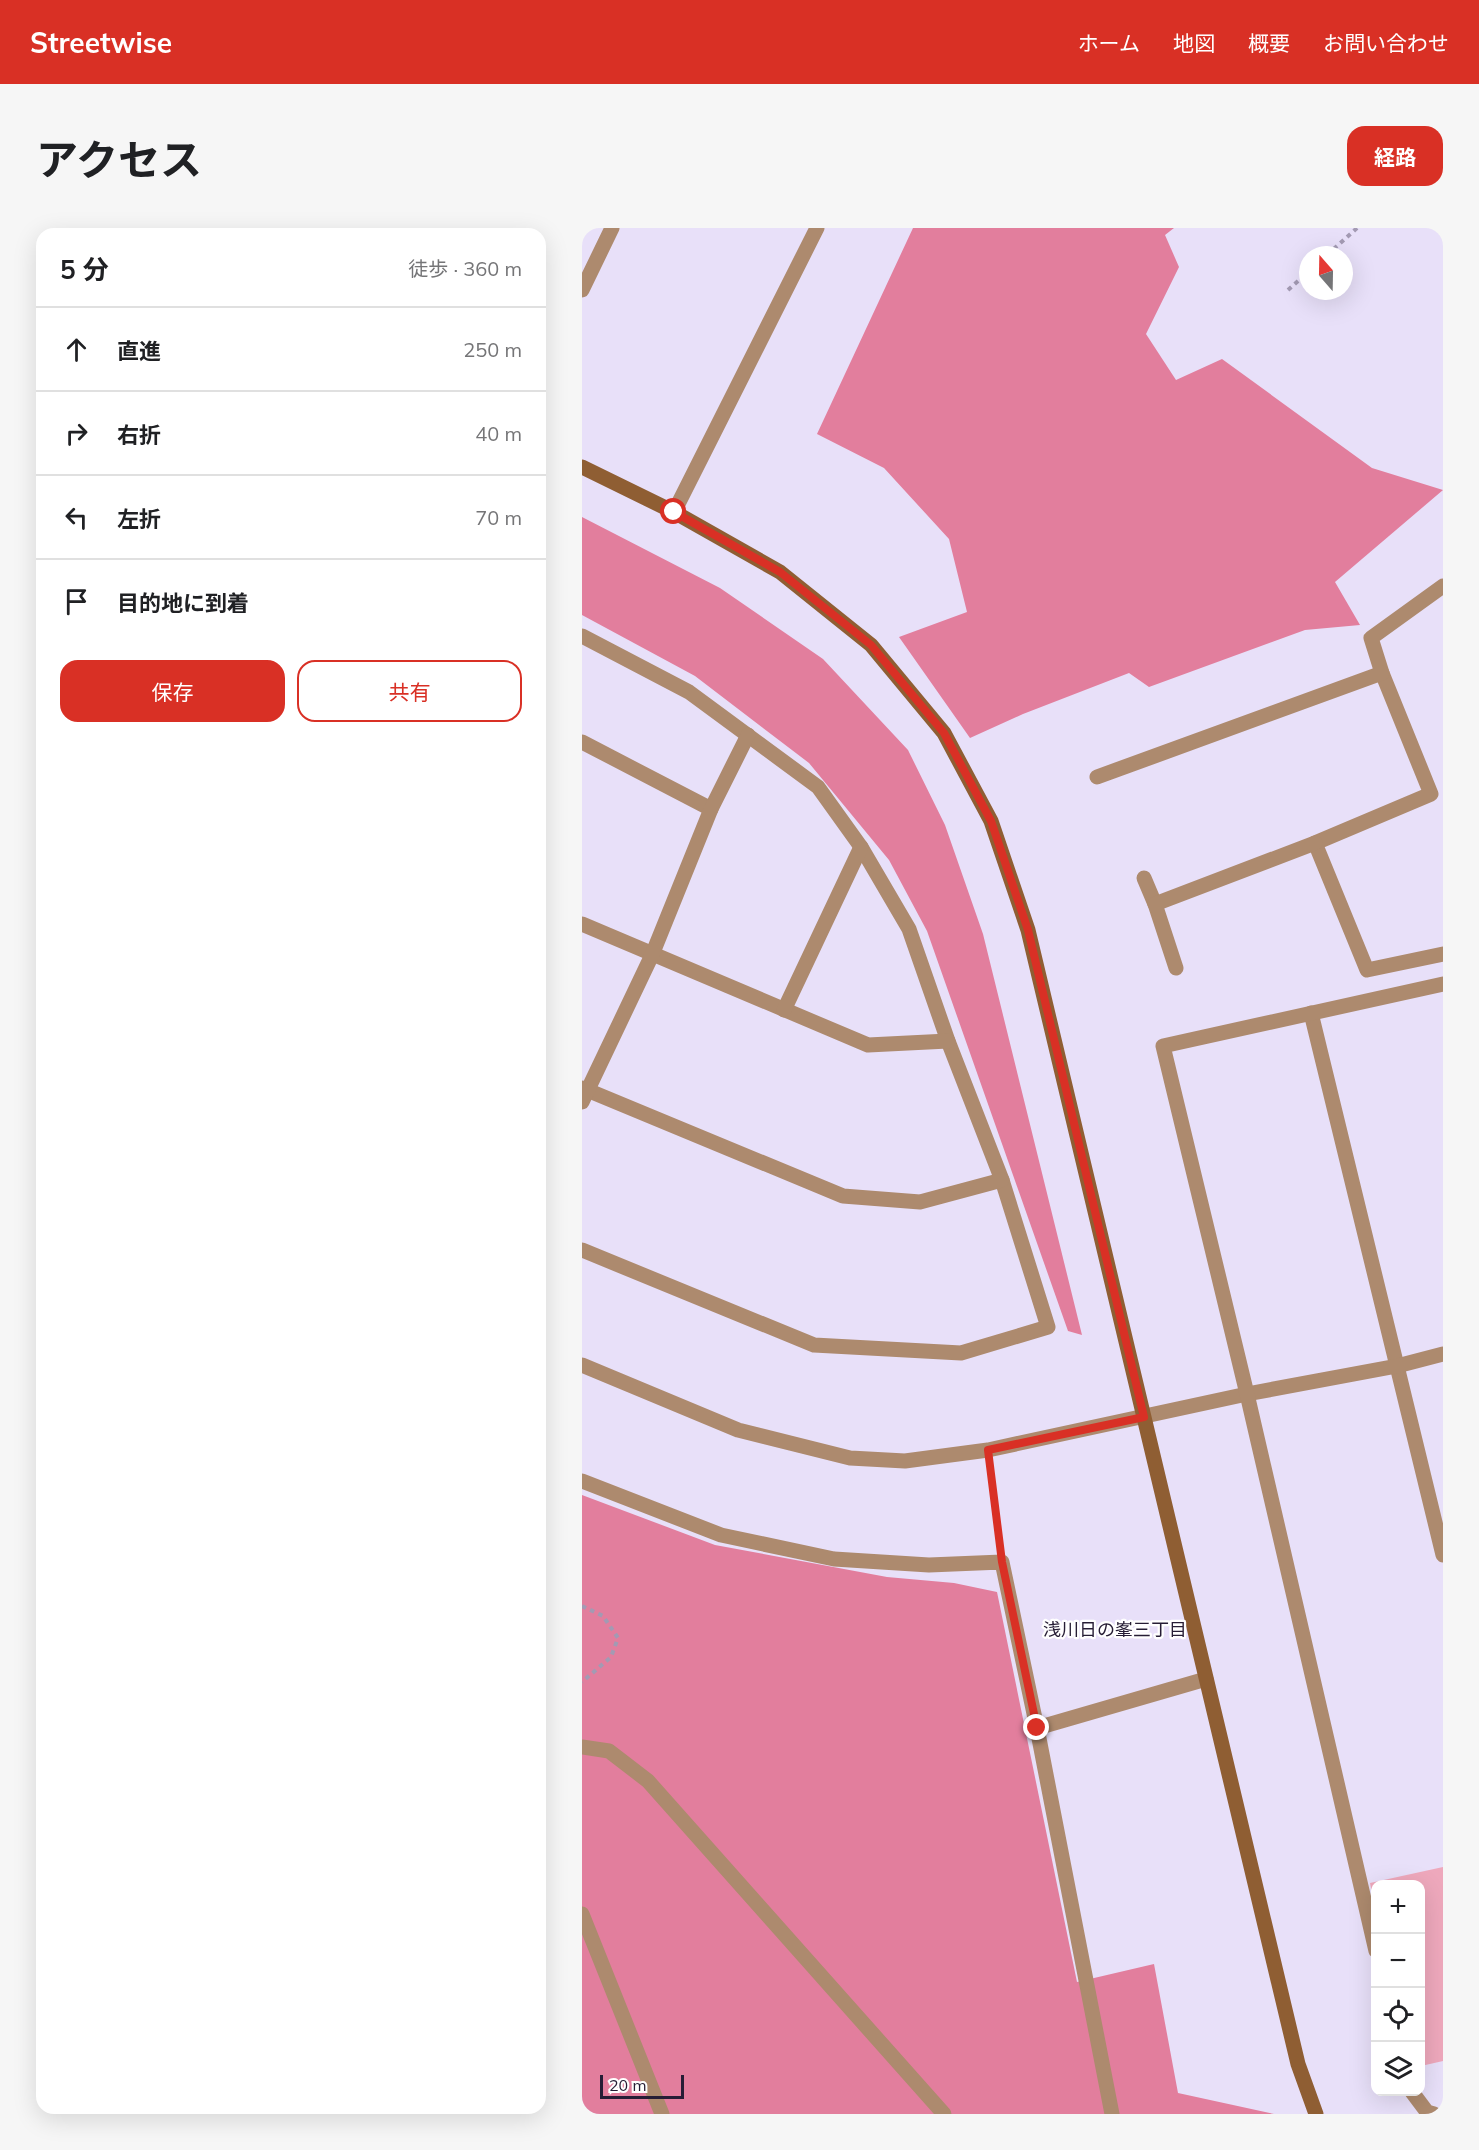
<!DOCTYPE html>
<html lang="ja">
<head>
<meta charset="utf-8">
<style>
	:root { --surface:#fff; --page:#f6f6f6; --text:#202124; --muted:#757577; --line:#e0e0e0; --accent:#d93025 }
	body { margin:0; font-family:Mulish,"Noto Sans JP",sans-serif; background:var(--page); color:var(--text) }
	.controls { position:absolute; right:18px; bottom:18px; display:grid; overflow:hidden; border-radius:12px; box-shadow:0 6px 24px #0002 }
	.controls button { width:54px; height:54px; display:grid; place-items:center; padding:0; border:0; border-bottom:2px solid var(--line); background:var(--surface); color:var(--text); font:30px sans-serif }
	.compass { position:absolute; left:717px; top:18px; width:54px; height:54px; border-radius:50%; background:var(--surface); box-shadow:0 6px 24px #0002; rotate:340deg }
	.scale { position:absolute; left:18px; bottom:15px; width:84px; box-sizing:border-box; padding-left:6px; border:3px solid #261d35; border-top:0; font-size:16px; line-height:21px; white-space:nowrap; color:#261d35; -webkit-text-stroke:4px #fff; paint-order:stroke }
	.stop { position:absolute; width:18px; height:18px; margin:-14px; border:4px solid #d93025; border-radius:50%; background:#fff }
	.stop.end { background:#d93025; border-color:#fff; box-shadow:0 2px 6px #0008 }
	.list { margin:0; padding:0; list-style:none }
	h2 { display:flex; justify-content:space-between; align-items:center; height:78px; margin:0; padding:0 24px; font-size:26px }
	h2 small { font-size:20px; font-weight:400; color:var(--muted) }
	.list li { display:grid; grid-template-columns:39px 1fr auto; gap:18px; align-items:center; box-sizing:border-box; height:84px; padding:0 24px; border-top:2px solid var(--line) }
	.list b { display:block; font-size:22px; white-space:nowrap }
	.list em { font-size:20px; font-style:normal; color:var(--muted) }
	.actions { display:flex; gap:12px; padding:18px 24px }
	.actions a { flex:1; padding:14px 0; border:2px solid var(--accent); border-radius:18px; text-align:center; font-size:21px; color:var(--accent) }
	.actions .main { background:var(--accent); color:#fff }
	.icon { flex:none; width:33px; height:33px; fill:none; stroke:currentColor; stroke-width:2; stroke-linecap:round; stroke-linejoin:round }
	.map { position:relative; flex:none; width:861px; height:1886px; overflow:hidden; border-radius:18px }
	header { display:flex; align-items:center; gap:36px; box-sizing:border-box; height:84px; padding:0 30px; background:var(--accent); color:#fff }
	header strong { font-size:28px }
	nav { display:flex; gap:33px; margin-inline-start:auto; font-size:21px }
	.intro { display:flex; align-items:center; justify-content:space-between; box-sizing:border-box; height:144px; padding:0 36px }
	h1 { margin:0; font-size:42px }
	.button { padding:15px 27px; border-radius:18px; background:var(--accent); color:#fff; font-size:21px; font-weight:700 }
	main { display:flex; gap:36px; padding:0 36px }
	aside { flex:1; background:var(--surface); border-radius:18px; box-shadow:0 6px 24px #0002 }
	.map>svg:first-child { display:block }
	.green { fill:#eea8bc }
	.forest { fill:#e27e9d }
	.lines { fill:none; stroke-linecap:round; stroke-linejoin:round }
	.path { stroke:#a39ab3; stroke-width:4; stroke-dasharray:4.5 4.5; stroke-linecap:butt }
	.street { stroke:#ad8a6e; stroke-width:15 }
	.secondary { stroke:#8f5e33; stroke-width:15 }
	.route { stroke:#d93025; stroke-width:8 }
	.labels { text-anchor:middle; stroke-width:4.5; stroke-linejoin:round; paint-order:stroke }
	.neighbourhood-label { font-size:18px; fill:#261d35; stroke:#fff }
</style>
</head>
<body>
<header>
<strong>Streetwise</strong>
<nav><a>ホーム</a><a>地図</a><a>概要</a><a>お問い合わせ</a></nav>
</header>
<div class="intro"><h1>アクセス</h1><a class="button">経路</a></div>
<main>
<aside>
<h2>5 分<small>徒歩 · 360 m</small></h2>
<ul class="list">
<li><svg class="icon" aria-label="ahead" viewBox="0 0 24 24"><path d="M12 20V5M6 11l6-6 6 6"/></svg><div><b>直進</b></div><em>250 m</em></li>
<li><svg class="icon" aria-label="right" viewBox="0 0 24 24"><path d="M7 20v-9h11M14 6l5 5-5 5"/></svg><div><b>右折</b></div><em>40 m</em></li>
<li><svg class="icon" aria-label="left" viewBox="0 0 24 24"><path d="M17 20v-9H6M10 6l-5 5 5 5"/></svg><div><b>左折</b></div><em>70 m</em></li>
<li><svg class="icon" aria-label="arrive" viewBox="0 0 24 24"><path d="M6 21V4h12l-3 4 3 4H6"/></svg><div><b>目的地に到着</b></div></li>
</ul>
<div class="actions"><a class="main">保存</a><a>共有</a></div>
</aside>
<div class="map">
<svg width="861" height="1886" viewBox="0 0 861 1886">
	<rect width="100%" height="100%" fill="#e8e0f9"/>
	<polygon class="green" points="861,1639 861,1833 839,1838 838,1656 794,1656 793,1680 788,1655"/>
	<g class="forest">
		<polygon points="331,0 592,0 583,7 597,39 564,106 594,152 640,131 790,240 861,262 753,354 778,397 723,402 567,459 547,445 441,486 388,510 317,409 385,384 367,311 302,240 235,206"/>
		<polygon points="0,289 138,360 241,431 326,522 363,597 401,706 500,1107 486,1103 345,703 307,632 227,535 113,448 0,387"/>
		<polygon points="0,1267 133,1317 305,1349 372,1355 415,1364 495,1754 572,1736 596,1865 692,1886 0,1886"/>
	</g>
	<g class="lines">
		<g class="path">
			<polyline points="745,27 775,0"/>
			<polyline points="706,62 726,44"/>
			<polyline points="409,1243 417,1313"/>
			<polyline points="0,1378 21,1388 36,1410 29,1429 0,1454"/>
		</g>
		<g class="street">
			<polyline points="0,62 30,0"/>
			<polyline points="92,284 235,0"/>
			<polyline points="861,358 789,410 800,445 849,566 733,615 785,742 861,726"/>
			<polyline points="0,408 107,464 236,559 279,619 327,701 366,813 420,952 466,1099 379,1125 232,1117 0,1022"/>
			<polyline points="0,514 129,581"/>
			<polyline points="515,549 800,445"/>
			<polyline points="562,650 573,676"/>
			<polyline points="0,696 286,817 366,813"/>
			<polyline points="594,740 573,676 733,615"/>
			<polyline points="202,782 279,619"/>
			<polyline points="729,785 861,1327"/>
			<polyline points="0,860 261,968 338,974 420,952"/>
			<polyline points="0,874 70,727 129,581 166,507"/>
			<polyline points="0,1137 156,1202 268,1230 323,1233 406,1222 665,1166 815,1138 861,1126"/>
			<polyline points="0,1253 139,1307 252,1331 347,1337 420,1334 455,1500"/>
			<polyline points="0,1519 27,1523 66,1553 362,1886"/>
			<polyline points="0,1686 80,1886"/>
			<polyline points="794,1723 665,1166 581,818 861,756"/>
			<polyline points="830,1864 845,1884 852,1886"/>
			<polyline points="530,1886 455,1500 624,1451"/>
		</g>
		<polyline class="secondary" points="0,239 92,284 198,344 289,417 362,505 409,593 446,702 716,1836 734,1886"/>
	</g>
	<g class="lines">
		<polyline class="route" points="92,284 198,344 289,417 362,505 409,593 446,702 562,1189 406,1222 420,1334 455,1500"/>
	</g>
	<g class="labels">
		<g class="neighbourhood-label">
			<text x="533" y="1408">浅川日の峯三丁目</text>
		</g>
	</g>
</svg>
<div class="controls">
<button>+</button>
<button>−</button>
<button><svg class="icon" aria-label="locate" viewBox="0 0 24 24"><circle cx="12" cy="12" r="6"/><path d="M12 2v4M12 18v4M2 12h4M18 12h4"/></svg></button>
<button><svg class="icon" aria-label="layers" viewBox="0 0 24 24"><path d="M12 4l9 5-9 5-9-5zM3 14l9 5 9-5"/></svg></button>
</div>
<svg class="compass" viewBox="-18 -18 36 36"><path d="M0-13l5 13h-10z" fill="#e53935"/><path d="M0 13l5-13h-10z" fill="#757577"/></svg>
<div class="scale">20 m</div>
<div class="stop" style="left:92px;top:284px"></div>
<div class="stop end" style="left:455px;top:1500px"></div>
</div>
</main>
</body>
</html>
